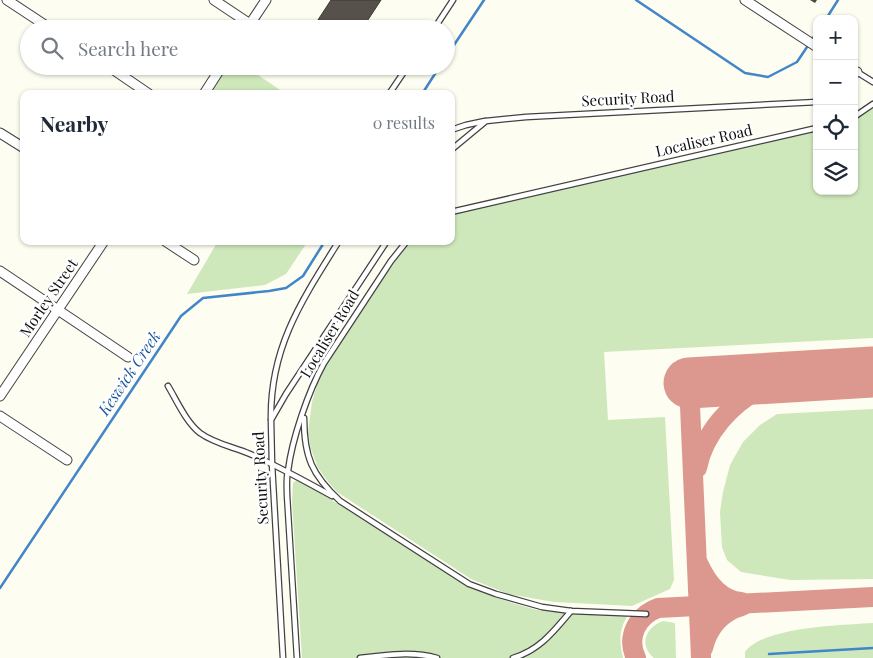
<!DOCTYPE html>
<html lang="en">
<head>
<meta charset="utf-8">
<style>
	:root { --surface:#fff; --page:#f2f2f3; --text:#1f2937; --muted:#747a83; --line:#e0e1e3 }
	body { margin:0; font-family:"Playfair Display",serif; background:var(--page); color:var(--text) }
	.controls { position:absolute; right:15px; top:15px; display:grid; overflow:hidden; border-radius:10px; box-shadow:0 1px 4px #0004 }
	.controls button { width:45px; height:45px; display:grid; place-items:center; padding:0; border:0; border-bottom:1px solid var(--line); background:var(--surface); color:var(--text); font:25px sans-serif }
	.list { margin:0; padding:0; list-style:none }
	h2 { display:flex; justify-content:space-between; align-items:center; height:65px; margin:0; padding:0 20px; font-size:21px }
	h2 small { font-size:16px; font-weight:400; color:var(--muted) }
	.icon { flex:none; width:28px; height:28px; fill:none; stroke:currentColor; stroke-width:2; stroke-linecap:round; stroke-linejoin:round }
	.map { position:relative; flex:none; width:873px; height:658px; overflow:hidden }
	.search { position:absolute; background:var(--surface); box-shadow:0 1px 4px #0004; left:20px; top:20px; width:435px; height:55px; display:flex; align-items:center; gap:12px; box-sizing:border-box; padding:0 18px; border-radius:28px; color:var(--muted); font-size:19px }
	.panel { position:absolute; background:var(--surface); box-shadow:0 1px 4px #0004; left:20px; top:90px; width:435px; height:155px; border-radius:10px }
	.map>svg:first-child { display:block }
	.green { fill:#cee8bb }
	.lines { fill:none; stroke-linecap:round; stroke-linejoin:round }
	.stream { stroke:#4186c8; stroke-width:2.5 }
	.taxiway { stroke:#dc988e; stroke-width:20 }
	.runway { stroke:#dc988e; stroke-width:51 }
	.service-casing { stroke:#424242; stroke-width:7 }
	.minor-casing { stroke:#424242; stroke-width:11 }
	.service { stroke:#fff; stroke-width:4.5 }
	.minor { stroke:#fff; stroke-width:9 }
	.wall { fill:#4b4640 }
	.building { fill:#57514b; stroke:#3d3934 }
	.labels { text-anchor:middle; stroke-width:5; stroke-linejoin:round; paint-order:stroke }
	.street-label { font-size:15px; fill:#0f0f0f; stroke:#fff }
	.water-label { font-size:16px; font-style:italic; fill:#1c589c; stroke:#fff }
</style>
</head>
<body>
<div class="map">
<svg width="873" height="658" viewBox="0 0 873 658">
	<rect width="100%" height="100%" fill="#fefdf1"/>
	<g class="green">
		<polygon points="222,66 245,66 286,94 204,94"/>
		<polygon points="873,108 873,338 604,352 608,420 665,417 674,580 670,589 632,606 554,602 508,594 471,579 337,492 329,483 318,468 311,449 308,432 312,402 318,381 330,359 397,258 412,241 451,241 451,214 817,130 817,191 854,191 854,118"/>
		<polygon points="218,241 308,241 286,274 265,285 187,294"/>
		<polygon points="873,409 873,579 790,580 741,572 727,560 722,547 720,512 723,492 730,465 743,442 760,425 777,414"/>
		<path d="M298,479L467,585L512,603L537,610L591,614H628C619,631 619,640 623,658H302L292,501L293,483Z"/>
		<path d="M663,621L675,623L676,658H654C638,645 646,627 663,621Z"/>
		<path d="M873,623V658H745V652C762,627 843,625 873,623Z"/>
	</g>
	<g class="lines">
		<g class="stream">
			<polyline points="636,0 745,73 768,77 797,62 817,32"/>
			<polyline points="826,19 838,0"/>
			<polyline points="446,57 484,0"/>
			<polyline points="422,94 440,66"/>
			<polyline points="0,588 181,316 203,298 269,291 286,288 303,276 325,241"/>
			<polyline points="769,654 873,648"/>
		</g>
		<g class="taxiway">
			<polyline points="689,383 701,658"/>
			<path d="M697,468C704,433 731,403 763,387C773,382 785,379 796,376"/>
			<path d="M698,563C706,581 720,600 741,602"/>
			<path d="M703,648C708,628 721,612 742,606"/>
			<path d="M636,658C626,637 637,616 658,608L873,597"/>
		</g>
		<polyline class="runway" points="689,383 873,372"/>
		<g class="service-casing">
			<g id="service">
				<polyline points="434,29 453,0"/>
				<polyline points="854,76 857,72 873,82"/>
				<polyline points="389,94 408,66"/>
				<polyline points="854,117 873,104"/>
				<polyline points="451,130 466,125 485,121"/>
				<polyline points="451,150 486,121 526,117 817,102"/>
				<polyline points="451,212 817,128"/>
				<path d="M168,386C177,401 186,422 200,433C215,444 234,447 250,454C278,466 305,481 332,496"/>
				<path d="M304,418C304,457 312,475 340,501L469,584L496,594L542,607L571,611L646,614"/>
				<path d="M271,419C270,347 302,300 339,241"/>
				<polyline points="283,658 272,464 271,420 286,394 387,241"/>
				<path d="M297,658L287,495C287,487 286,479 288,471C292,439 308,392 324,363L391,261L407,241"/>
				<path d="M360,658C385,655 413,651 437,658"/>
				<path d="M513,658C540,650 554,631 571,611"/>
			</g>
		</g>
		<g class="minor-casing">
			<g id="minor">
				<polyline points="7,0 51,29"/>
				<polyline points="214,0 250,24"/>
				<polyline points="745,0 817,47"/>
				<polyline points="248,27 266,0"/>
				<polyline points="108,66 149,94"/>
				<polyline points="854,71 857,72"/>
				<polyline points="204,94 222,66"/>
				<polyline points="0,133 24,148"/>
				<polyline points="165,241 194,260"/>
				<polyline points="0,271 128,357"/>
				<polyline points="0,396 104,241"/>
				<polyline points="0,416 67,460"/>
			</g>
		</g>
		<use href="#service" class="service"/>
		<use href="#minor" class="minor"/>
	</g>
	<g class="wall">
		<polygon points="810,0 817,0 815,3"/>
		<polygon points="323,66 337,66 333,73"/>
	</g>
	<polygon class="building" points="331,0 381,0 362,29 312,29"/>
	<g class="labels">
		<g class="street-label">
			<text transform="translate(628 99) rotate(-3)" y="5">Security Road</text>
			<text transform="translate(704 141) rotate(-13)" y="5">Localiser Road</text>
			<text transform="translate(49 298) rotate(-56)" y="5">Morley Street</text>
			<text transform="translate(330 334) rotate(-59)" y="5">Localiser Road</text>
			<text transform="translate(261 478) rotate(-93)" y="5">Security Road</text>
		</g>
		<g class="water-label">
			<text transform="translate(129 373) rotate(-56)" y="6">Keswick Creek</text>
		</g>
	</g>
</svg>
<div class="controls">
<button>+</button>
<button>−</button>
<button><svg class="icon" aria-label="locate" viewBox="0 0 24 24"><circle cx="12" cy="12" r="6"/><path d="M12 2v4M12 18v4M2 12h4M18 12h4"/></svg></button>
<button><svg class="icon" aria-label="layers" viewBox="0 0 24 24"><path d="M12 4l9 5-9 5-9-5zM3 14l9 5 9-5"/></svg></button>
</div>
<div class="search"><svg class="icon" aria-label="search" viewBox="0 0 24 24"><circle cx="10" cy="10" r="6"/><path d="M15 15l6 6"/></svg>Search here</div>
<section class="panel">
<h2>Nearby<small>0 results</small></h2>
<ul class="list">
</ul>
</section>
</div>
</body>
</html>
